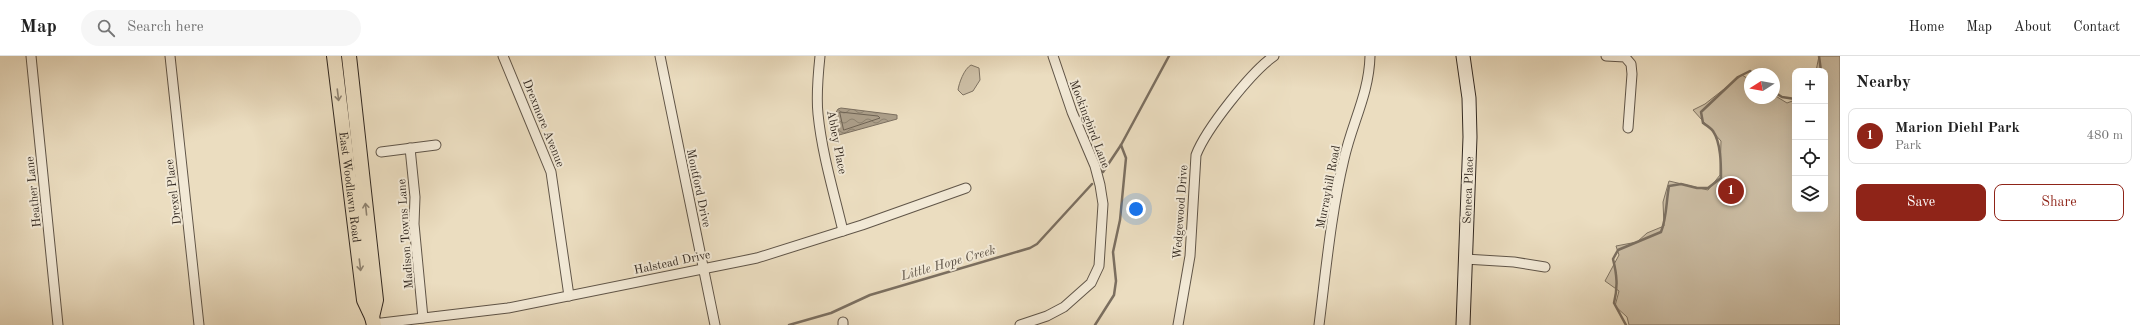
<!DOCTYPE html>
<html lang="en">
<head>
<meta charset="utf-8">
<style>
	:root { --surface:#fff; --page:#f6f6f6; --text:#222; --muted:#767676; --line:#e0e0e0; --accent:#8f2418 }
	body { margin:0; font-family:"Old Standard TT",serif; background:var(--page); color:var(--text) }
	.controls { position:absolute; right:12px; top:12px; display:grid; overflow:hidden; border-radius:8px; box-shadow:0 4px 16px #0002 }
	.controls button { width:36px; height:36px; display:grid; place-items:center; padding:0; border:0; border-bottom:1px solid var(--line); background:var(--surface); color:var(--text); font:20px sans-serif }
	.compass { position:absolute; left:1744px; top:12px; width:36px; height:36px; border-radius:50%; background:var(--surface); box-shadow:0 4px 16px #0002; rotate:259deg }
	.you { position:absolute; left:1136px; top:153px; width:14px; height:14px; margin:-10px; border:3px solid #fff; border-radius:50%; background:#1a73e8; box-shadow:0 0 0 6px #1a73e833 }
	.badge { display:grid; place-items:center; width:26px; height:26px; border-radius:50%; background:var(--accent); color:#fff; font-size:13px; font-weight:700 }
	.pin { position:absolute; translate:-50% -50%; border:2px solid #fff; box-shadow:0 1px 4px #0006 }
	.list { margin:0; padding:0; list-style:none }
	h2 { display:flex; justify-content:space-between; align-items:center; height:52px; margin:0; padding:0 16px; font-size:17px }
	h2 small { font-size:13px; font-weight:400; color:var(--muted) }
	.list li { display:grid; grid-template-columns:26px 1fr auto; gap:12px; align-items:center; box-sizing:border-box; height:56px; margin:0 8px 8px; padding:0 8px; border:1px solid var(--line); border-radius:8px }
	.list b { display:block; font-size:15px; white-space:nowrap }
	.list p { margin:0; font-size:13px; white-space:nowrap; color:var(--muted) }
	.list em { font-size:13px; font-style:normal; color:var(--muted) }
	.actions { display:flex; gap:8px; padding:12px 16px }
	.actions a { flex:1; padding:9px 0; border:1px solid var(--accent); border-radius:8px; text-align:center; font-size:14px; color:var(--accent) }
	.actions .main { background:var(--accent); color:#fff }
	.icon { flex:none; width:22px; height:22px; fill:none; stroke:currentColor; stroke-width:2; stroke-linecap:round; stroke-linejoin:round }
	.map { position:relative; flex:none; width:1840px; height:269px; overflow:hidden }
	header { display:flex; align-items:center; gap:24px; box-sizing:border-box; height:56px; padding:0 20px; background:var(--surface); border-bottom:1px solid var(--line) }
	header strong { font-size:19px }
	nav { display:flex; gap:22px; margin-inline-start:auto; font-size:14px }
	.search { width:280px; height:36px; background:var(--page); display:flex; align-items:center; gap:10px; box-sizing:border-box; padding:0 14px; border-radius:22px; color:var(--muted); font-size:15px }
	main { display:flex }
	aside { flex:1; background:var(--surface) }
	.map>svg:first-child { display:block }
	.green { fill:#ccbea5; stroke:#7f7362 }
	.water { fill:url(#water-waves); stroke:#7b6f60 }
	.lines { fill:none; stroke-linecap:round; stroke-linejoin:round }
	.shore { stroke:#6f6455; stroke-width:1 }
	.stream { stroke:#7b6f60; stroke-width:2.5 }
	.street-casing { stroke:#605548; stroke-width:11 }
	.secondary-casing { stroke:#322820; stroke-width:15 }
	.primary-casing { stroke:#322820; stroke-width:16 }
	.street { stroke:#f2e9d6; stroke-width:9 }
	.secondary { stroke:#f2e9d6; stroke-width:13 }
	.primary { stroke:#ebddc0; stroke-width:14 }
	.oneway { stroke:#8e8270 }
	.labels { text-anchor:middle; stroke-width:4; stroke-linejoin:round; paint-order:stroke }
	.street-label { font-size:12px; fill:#322820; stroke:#f2e9d6 }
	.water-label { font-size:13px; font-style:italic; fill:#574c40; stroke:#f2e9d6 }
</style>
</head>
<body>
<header>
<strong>Map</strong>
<div class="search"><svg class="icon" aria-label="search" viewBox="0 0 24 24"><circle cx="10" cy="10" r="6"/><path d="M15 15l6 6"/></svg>Search here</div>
<nav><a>Home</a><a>Map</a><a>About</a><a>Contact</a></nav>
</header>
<main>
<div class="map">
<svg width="1840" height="269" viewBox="0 0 1840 269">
	<defs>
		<pattern id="water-waves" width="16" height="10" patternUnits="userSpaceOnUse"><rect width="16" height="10" fill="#ac9f8a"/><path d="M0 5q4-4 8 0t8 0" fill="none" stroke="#8d8270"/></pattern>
	</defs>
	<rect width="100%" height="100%" fill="#ebddc0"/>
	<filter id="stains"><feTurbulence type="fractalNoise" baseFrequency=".005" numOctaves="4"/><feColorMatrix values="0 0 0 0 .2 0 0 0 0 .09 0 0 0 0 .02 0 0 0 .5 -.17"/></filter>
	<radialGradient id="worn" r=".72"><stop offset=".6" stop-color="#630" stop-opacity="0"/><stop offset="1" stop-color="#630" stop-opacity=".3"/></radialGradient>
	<g class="green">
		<polygon points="1819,0 1840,0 1840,269 1629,269 1627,261 1615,250 1619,235 1605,225 1619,199 1616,190 1637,186 1647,177 1664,170 1663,146 1669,125 1708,134 1720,119 1721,85 1693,54 1705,48 1742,19 1750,24 1750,42 1774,42 1774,39 1787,47 1795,44 1795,153 1825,153 1825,15 1816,15"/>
		<path d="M971,9L979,12L980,24L973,35L963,39L958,34C959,27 964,13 971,9Z"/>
	</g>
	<polygon class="water" points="841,52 897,59 897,63 839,79 835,58 838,53"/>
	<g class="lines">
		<polygon class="shore" points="840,56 878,60 880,62 844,74"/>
		<g class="stream">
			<polyline points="1819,0 1821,15"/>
			<polyline points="1774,36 1782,41 1795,43"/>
			<polyline points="1103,116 1121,89 1169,0"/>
			<polyline points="789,269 831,257 870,239 1030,192 1037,188 1092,128"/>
			<polyline points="1095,269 1114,239 1116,225 1113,196 1120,164 1126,102 1121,89"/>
			<path d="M1626,269L1614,247C1618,231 1617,219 1613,203L1618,194L1661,176C1667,161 1666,146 1669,130L1681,128L1697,132H1708L1721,122C1721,108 1721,87 1713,75C1711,72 1706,69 1703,67L1701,56L1738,21L1750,15L1753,18"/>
		</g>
		<g class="street-casing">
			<g id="street">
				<polyline points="31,0 58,269"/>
				<polyline points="170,0 199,269"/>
				<polyline points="503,0 551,116 569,240"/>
				<polyline points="660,0 715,269"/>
				<path d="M820,0C818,19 816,39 818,58C822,98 834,137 843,175"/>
				<polyline points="1606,0 1625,1 1631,8 1632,18 1628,72"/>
				<polyline points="410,92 415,141 414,168 423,262"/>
				<polyline points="381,96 436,89"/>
				<polyline points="1465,203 1514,206 1545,211"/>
				<polyline points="843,266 843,269"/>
				<polyline points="373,268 508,252 757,202 862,169 966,132"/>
				<polyline points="1020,269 1047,260 1064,251 1091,227 1099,210 1103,148 1100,129 1095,110 1072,56 1053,0"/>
				<path d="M1178,269L1190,200L1196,99C1206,73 1251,16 1274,0"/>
				<path d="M1319,269C1326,214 1331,157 1344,103C1352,67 1369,38 1370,0"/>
			</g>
		</g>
		<g class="secondary-casing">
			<polyline id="secondary" points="1463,0 1469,42 1470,81 1463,269"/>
		</g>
		<g class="primary-casing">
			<g id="primary">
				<path id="s1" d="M334,0L364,244L372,261L374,269"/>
				<polyline points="349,0 376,244 372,261"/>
			</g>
		</g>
		<use href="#street" class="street"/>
		<use href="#secondary" class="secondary"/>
		<use href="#primary" class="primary"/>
	</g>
	<defs><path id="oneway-shaft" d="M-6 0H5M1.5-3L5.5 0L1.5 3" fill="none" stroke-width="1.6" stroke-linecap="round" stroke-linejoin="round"/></defs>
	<g class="oneway">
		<use href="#oneway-shaft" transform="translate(338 39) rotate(83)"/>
		<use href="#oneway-shaft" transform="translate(366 153) rotate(-96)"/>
		<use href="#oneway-shaft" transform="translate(360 209) rotate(83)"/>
	</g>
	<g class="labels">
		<g class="street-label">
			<text transform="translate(544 67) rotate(68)" y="4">Drexmore Avenue</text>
			<text transform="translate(1090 68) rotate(69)" y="4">Mockingbird Lane</text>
			<text transform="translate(837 86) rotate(79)" y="4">Abbey Place</text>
			<text dy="4" stroke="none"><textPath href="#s1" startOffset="132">East Woodlawn Road</textPath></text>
			<text transform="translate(1328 131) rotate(-79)" y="4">Murrayhill Road</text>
			<text transform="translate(699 132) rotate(78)" y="4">Montford Drive</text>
			<text transform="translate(1468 134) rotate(-88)" y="4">Seneca Place</text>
			<text transform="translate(33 136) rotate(-96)" y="4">Heather Lane</text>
			<text transform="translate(173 136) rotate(-97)" y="4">Drexel Place</text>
			<text transform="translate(1180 156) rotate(-86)" y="4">Wedgewood Drive</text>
			<text transform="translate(405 178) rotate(-94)" y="4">Madison Towns Lane</text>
			<text transform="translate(672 206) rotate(-12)" y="4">Halstead Drive</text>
		</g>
		<g class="water-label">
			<text transform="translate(948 206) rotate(-16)" y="5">Little Hope Creek</text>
		</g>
	</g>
	<rect width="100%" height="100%" filter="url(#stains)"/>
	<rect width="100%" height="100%" fill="url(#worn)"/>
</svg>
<div class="controls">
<button>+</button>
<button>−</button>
<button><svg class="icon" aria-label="locate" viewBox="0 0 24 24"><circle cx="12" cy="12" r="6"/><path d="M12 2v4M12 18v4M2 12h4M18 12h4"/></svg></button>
<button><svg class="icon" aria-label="layers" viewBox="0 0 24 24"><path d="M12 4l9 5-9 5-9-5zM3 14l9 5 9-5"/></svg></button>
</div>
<svg class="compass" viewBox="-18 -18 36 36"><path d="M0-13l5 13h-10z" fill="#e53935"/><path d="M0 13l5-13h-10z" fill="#767676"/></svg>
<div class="you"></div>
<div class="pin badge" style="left:1731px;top:135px">1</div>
</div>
<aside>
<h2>Nearby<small></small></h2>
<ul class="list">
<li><span class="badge">1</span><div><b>Marion Diehl Park</b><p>Park</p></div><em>480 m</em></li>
</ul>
<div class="actions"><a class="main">Save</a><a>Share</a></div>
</aside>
</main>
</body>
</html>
